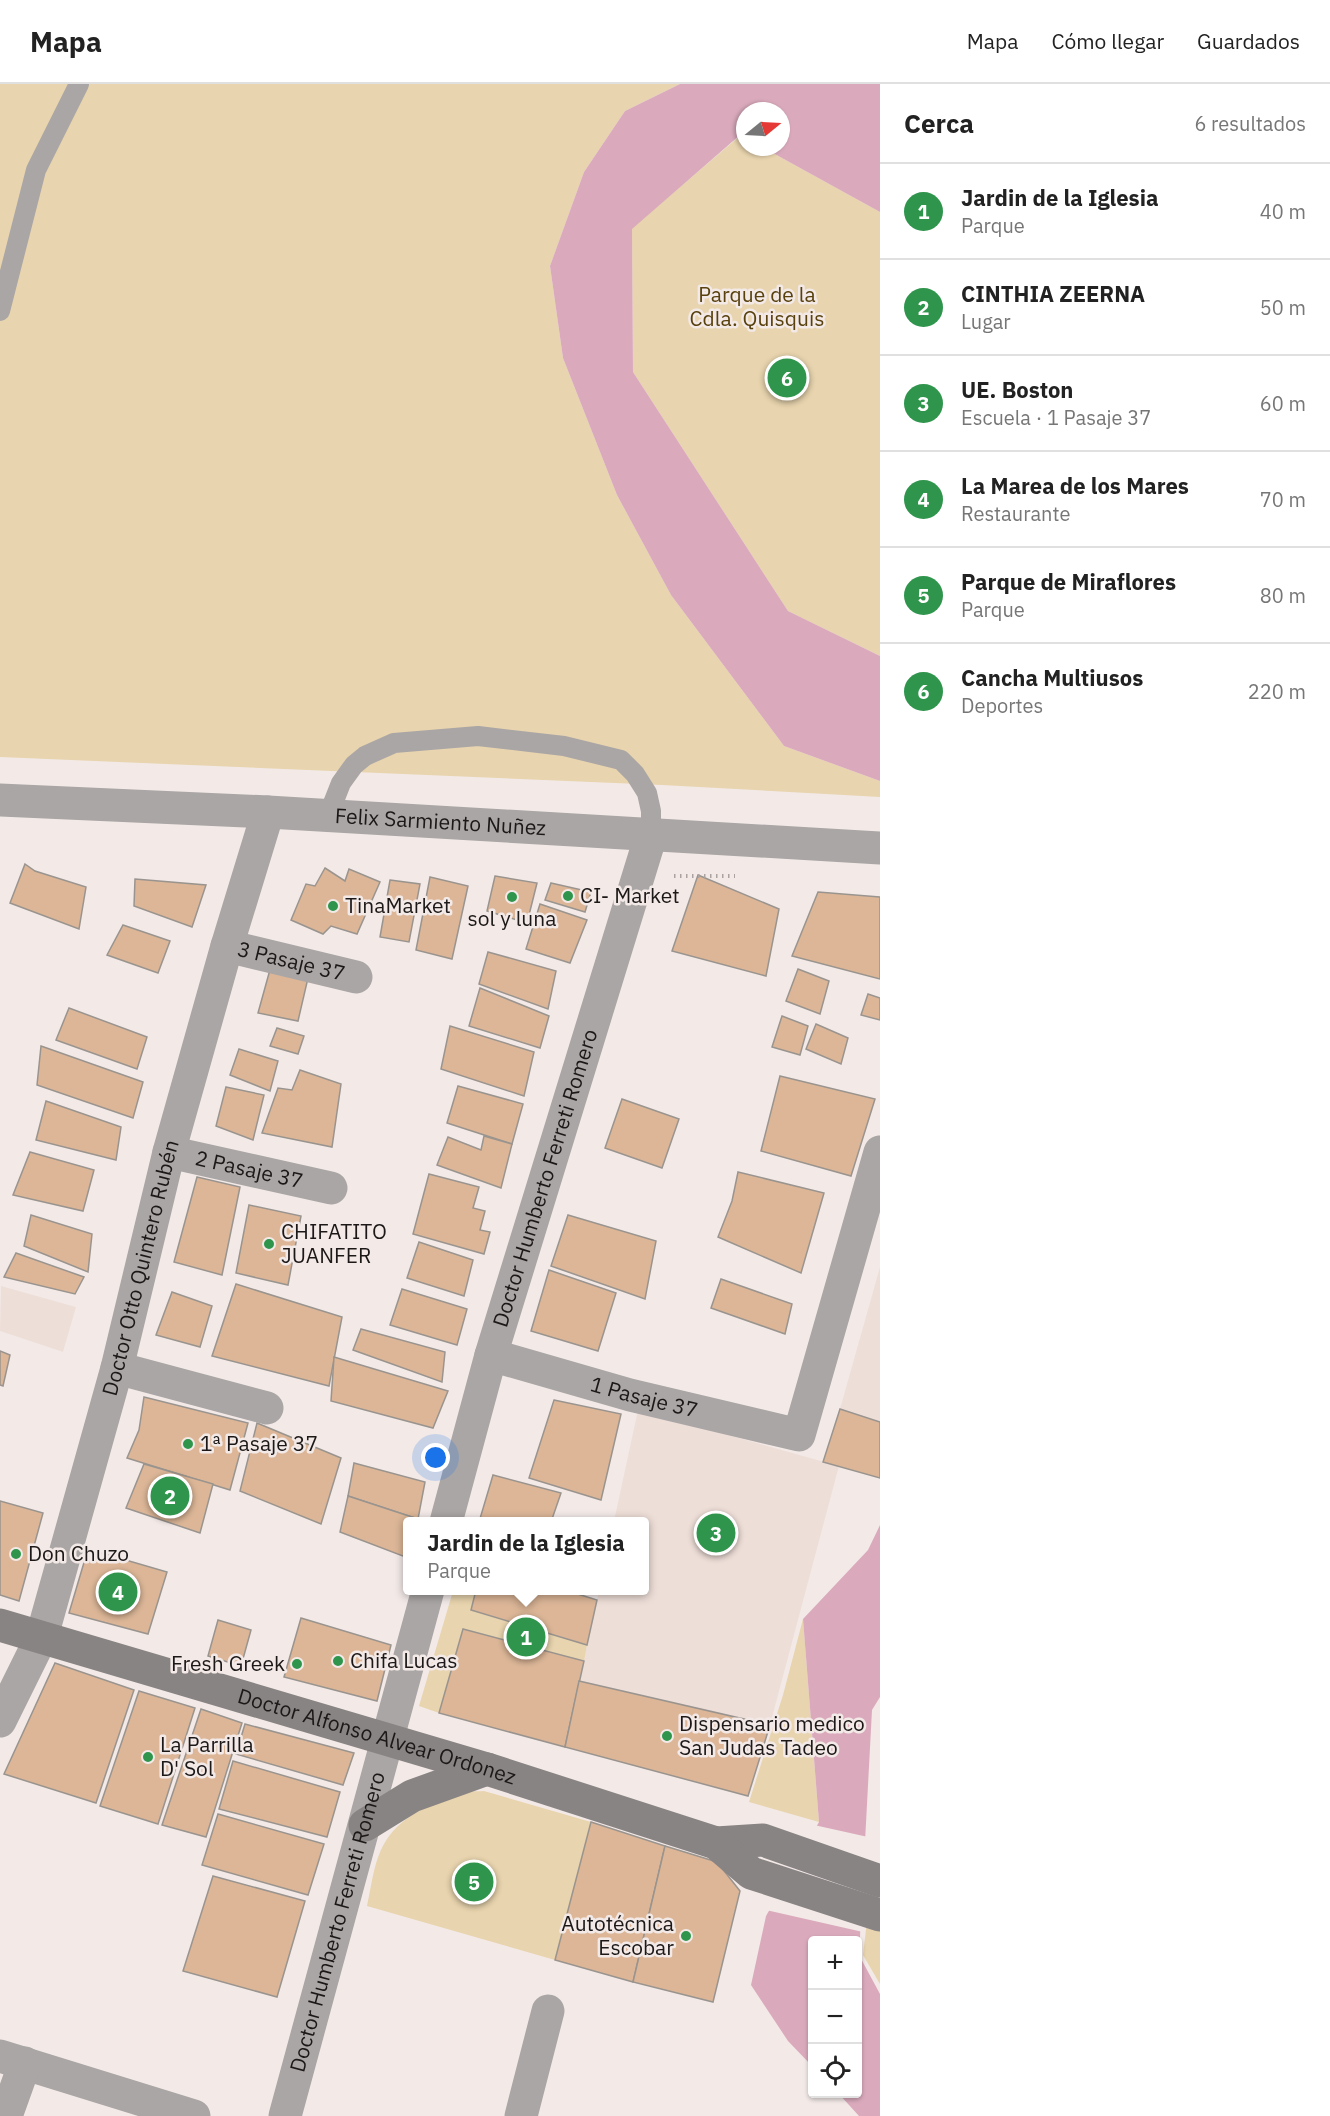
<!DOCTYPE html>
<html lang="es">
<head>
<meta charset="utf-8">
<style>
	:root { --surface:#fff; --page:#f2f2f2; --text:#222; --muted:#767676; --line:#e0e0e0; --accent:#2f954c }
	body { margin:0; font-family:"IBM Plex Sans",sans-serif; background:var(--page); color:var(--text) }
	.controls { position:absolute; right:18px; bottom:18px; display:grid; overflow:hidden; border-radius:6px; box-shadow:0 2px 4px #0004 }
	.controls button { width:54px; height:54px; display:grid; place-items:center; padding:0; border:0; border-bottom:2px solid var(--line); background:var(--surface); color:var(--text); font:30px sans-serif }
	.compass { position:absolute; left:736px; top:18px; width:54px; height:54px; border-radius:50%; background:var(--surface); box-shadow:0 2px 4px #0004; rotate:72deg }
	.you { position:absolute; left:436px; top:1374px; width:21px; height:21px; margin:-15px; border:4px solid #fff; border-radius:50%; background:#1a73e8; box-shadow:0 0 0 9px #1a73e833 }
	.badge { display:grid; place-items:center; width:39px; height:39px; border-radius:50%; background:var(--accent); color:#fff; font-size:20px; font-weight:700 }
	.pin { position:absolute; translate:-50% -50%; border:3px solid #fff; box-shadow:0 2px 6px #0006 }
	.popup { position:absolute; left:403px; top:1433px; width:246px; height:78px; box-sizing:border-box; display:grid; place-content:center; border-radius:6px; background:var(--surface); filter:drop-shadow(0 2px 4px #0005); font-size:20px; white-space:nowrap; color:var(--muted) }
	.popup b { font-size:22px; color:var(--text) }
	.popup::after { content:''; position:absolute; left:50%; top:100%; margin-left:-12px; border:12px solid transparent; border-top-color:var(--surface) }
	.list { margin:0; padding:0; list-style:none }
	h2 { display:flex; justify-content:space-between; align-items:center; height:78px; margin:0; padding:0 24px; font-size:26px }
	h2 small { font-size:20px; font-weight:400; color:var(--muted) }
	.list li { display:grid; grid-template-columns:39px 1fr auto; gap:18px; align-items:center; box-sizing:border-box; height:96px; padding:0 24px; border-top:2px solid var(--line) }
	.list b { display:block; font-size:22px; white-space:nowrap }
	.list p { margin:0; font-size:20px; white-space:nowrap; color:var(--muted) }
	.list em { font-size:20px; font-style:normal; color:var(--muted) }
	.icon { flex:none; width:33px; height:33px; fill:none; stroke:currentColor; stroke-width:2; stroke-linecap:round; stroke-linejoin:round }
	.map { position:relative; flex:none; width:880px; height:2032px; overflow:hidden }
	header { display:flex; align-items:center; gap:36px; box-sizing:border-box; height:84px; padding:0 30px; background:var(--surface); border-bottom:2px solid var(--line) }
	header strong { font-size:28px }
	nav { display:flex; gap:33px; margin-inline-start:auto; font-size:21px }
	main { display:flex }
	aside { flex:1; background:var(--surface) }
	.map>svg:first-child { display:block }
	.built { fill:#eeded8 }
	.green { fill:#e8d4ae }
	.water { fill:#daaabc }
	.pier { fill:#f3eae8 }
	.building { fill:#dcb697; stroke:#9a948f; stroke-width:1.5 }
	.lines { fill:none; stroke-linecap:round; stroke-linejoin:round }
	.path { stroke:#aaa3a1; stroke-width:4; stroke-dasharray:1.5 4.5; stroke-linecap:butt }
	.service { stroke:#aaa6a6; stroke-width:20 }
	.minor { stroke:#aaa6a6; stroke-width:33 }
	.tertiary { stroke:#aaa6a6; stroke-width:33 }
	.secondary { stroke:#898484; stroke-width:33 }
	.poi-dot { fill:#2f954c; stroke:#f3eae8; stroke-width:2 }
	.labels { text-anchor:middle; stroke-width:5; stroke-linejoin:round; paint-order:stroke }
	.park-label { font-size:21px; fill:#58410d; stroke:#f3eae8 }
	.street-label { font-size:21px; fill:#1b1817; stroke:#f3eae8 }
	.poi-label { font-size:21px; fill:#1b1817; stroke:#f3eae8; text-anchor:start }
</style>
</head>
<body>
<header>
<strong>Mapa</strong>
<nav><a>Mapa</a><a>Cómo llegar</a><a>Guardados</a></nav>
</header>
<main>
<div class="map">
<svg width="880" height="2032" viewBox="0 0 880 2032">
	<rect width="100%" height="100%" fill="#f3eae8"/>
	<g class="built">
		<polygon points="880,1183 880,1338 840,1325"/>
		<polygon points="1,1202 76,1223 63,1268 0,1247"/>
		<polygon points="638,1326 839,1382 770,1641 579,1597 599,1507 644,1506 644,1438 614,1437"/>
	</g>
	<g class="green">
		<polygon points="0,0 680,0 625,27 584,88 550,182 563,274 617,411 671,511 784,662 880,697 880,713 662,701 0,673"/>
		<polygon points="741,51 745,54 745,63 762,63 880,128 880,572 788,527 633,288 632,144"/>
		<polygon points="453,1507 476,1507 471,1526 587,1561 584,1577 463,1545 439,1629 419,1622"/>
		<polygon points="803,1535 819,1738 749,1718 783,1611"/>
		<path d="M484,1707L591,1738L555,1876L367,1822C372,1800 374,1774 387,1755C402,1733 431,1718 456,1709C464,1706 475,1708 484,1707Z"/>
		<polygon points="867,1837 880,1844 880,1900 863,1871"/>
	</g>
	<g class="water">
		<polygon points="680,0 880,0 880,128 762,63 781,63 781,27 745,27 745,54 740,51 632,145 633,288 788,527 880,572 880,697 784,662 671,511 617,411 563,274 550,182 584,88 625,27"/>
		<polygon points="880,1441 880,1613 872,1626 859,1871 880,1910 880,2032 859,2032 839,2010 858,2010 858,1856 812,1856 812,1982 788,1957 751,1901 766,1832 819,1738 803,1535 868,1466"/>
	</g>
	<polygon class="pier" points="814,1741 868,1753 863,1848 766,1826"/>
	<g class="building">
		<polygon points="25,780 35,787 86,803 79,845 10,819"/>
		<polygon points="325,784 345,797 349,785 380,798 357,850 331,842 323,850 291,836 306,800 315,802"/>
		<polygon points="698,791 779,825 766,892 672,867"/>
		<polygon points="495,792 537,799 527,839 487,827"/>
		<polygon points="430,793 468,802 452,875 416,866"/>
		<polygon points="135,795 206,801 192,843 134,822"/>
		<polygon points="390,796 420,800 409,858 380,853"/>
		<polygon points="551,799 591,808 585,828 545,816"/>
		<polygon points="818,808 880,813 880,895 792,872"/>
		<polygon points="540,820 587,836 570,879 526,865"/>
		<polygon points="123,841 170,857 158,889 107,871"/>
		<polygon points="488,868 556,887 548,925 479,900"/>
		<polygon points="271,882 308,894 298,937 258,929"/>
		<polygon points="798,885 829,897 820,930 786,917"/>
		<polygon points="480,904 549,932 540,964 469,942"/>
		<polygon points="868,910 880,914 880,936 861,931"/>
		<polygon points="69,924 147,953 137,985 56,956"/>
		<polygon points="782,932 808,942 800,971 772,963"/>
		<polygon points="816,940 848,954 841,980 806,965"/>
		<polygon points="450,942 534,968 524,1012 441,985"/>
		<polygon points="277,944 304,952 298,970 270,962"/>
		<polygon points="41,962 143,998 133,1034 37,1001"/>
		<polygon points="239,965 278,977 270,1007 230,991"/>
		<polygon points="300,986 341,1000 332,1063 262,1049 278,1004 292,1006"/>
		<polygon points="780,992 875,1015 851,1092 761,1067"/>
		<polygon points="458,1002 523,1020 512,1060 447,1039"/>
		<polygon points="226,1003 264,1011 253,1056 216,1042"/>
		<polygon points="622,1015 679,1035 662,1084 605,1064"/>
		<polygon points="46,1017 121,1043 116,1076 36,1056"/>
		<polygon points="484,1052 512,1060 501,1104 437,1081 448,1053 481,1066"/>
		<polygon points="30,1068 94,1086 83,1127 13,1111"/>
		<polygon points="738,1088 824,1109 801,1189 718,1153 732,1117"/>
		<polygon points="429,1090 479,1103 473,1124 485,1127 480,1146 490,1148 484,1170 413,1150"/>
		<polygon points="197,1093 240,1103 222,1191 174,1178"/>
		<polygon points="249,1121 301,1132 288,1201 236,1189"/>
		<polygon points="31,1131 92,1150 88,1188 24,1162"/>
		<polygon points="568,1131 656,1157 645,1215 551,1182"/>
		<polygon points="419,1158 473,1176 464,1212 407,1194"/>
		<polygon points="16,1169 84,1193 75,1210 4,1193"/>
		<polygon points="549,1186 616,1209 598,1267 531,1247"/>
		<polygon points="721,1195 792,1220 785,1250 711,1224"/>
		<polygon points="236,1200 342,1233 329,1302 212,1272"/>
		<polygon points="402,1205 467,1225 457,1261 390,1241"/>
		<polygon points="172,1208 212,1222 200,1263 156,1251"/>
		<polygon points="361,1245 445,1268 442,1298 353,1266"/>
		<polygon points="0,1267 10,1271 3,1302 0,1301"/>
		<polygon points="334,1273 448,1307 433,1344 331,1317"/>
		<polygon points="144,1313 248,1339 230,1406 127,1374 139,1346"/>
		<polygon points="554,1316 621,1330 601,1416 529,1394"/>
		<polygon points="840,1325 880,1338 880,1394 823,1378"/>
		<polygon points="257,1339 341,1374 321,1440 240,1407"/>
		<polygon points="354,1379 425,1398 418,1435 348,1412"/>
		<polygon points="144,1380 213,1400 200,1449 126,1424"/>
		<polygon points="493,1391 561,1409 551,1438 479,1438"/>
		<polygon points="348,1412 418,1435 417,1438 408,1438 408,1474 340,1448"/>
		<polygon points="0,1417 43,1429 19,1517 0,1511"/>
		<polygon points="88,1465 167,1488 148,1550 69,1529"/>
		<polygon points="476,1506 565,1506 597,1516 587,1561 471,1526"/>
		<polygon points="301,1534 391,1561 377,1617 284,1593"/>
		<polygon points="218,1536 251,1546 241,1582 208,1572"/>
		<polygon points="463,1545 584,1577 565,1663 439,1629"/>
		<polygon points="55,1579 134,1606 96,1719 4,1690"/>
		<polygon points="579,1597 770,1641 748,1712 565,1663"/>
		<polygon points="139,1607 195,1624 158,1740 100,1722"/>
		<polygon points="201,1625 242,1639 206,1753 162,1741"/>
		<polygon points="245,1640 354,1669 343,1701 236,1670"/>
		<polygon points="233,1677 340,1708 327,1753 219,1725"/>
		<polygon points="218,1730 324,1760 308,1811 202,1781"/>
		<polygon points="591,1738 665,1762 633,1898 555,1876"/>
		<polygon points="665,1762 717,1778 740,1807 713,1918 633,1898"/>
		<polygon points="213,1792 305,1817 277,1913 183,1887"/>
	</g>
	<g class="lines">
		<polyline class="path" points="674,792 735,792"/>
		<g class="service">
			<polyline points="0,227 36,86 79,0"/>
			<polyline points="328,732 341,699 354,681 365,672 394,659 478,652 564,662 621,676 635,690 647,709 651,727 651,751"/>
		</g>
		<g class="minor">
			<path id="s1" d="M227,862L356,893"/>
			<path id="s2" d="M169,1068L331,1104"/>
			<path id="s3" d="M491,1271L630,1311L799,1351L880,1068"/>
			<polyline points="117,1284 267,1324"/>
			<path id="s4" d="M446,1438L491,1271L651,751"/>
			<path id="s5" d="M0,1637L42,1552L117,1284L169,1068L227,862L268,728"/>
			<polyline points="0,1972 194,2032"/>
			<polyline points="6,2032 25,1979"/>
			<path id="s6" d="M285,2032L428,1506"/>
			<polyline points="521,2032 548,1927"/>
		</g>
		<path class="tertiary" id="s7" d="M0,716L268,728L880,764"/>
		<g class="secondary">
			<path id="s8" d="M0,1541L487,1685L716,1759L763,1756L880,1797"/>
			<polyline points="365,1741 412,1712 487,1685"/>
			<polyline points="716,1759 751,1789 880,1831"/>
		</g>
	</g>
	<g class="poi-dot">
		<circle cx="568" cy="812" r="6"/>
		<circle cx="512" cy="813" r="6"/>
		<circle cx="333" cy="822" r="6"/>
		<circle cx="269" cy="1160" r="6"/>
		<circle cx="188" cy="1360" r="6"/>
		<circle cx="16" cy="1470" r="6"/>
		<circle cx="338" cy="1577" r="6"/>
		<circle cx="297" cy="1580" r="6"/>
		<circle cx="667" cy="1652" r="6"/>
		<circle cx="148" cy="1673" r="6"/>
		<circle cx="686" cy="1852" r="6"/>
	</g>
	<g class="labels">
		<g class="park-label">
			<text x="757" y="218">Parque de la<tspan x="757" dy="24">Cdla. Quisquis</tspan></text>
		</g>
		<g class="street-label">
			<text dy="7" stroke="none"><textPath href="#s7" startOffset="441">Felix Sarmiento Nuñez</textPath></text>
			<text dy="7" stroke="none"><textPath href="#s1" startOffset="66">3 Pasaje 37</textPath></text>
			<text dy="7" stroke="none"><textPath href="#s2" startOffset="82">2 Pasaje 37</textPath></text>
			<text dy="7" stroke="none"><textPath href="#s4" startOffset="358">Doctor Humberto Ferreti Romero</textPath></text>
			<text dy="7" stroke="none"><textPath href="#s5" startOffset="476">Doctor Otto Quintero Rubén</textPath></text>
			<text dy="7" stroke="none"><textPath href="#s3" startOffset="159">1 Pasaje 37</textPath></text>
			<text dy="7" stroke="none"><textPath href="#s8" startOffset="393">Doctor Alfonso Alvear Ordonez</textPath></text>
			<text dy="7" stroke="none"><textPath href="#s6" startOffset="201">Doctor Humberto Ferreti Romero</textPath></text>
		</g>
		<g class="poi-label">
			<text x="580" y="819">CI- Market</text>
			<text x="345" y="829">TinaMarket</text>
			<text x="512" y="842" text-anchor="middle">sol y luna</text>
			<text x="281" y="1155">CHIFATITO<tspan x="281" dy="24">JUANFER</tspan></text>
			<text x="200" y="1367">1ª Pasaje 37</text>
			<text x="28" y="1477">Don Chuzo</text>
			<text x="350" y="1584">Chifa Lucas</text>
			<text x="285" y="1587" text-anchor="end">Fresh Greek</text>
			<text x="679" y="1647">Dispensario medico<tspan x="679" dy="24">San Judas Tadeo</tspan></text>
			<text x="160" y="1668">La Parrilla<tspan x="160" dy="24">D' Sol</tspan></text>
			<text x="674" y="1847" text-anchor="end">Autotécnica<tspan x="674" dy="24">Escobar</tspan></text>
		</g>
	</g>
</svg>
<div class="controls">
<button>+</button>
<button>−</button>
<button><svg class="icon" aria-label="locate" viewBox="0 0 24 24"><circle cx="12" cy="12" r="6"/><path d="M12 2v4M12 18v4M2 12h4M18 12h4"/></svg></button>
</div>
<svg class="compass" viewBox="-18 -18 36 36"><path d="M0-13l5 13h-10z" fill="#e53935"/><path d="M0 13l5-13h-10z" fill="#767676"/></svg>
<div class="you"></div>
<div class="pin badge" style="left:526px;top:1553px">1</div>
<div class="popup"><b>Jardin de la Iglesia</b>Parque</div>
<div class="pin badge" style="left:170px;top:1412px">2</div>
<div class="pin badge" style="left:716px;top:1449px">3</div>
<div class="pin badge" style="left:118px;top:1508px">4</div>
<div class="pin badge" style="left:474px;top:1798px">5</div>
<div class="pin badge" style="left:787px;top:294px">6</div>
</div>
<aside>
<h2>Cerca<small>6 resultados</small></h2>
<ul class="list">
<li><span class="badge">1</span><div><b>Jardin de la Iglesia</b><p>Parque</p></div><em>40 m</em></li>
<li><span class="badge">2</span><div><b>CINTHIA ZEERNA</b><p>Lugar</p></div><em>50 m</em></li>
<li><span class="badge">3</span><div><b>UE. Boston</b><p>Escuela · 1 Pasaje 37</p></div><em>60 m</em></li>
<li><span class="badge">4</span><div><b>La Marea de los Mares</b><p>Restaurante</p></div><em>70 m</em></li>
<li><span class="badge">5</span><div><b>Parque de Miraflores</b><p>Parque</p></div><em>80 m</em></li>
<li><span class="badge">6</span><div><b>Cancha Multiusos</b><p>Deportes</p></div><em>220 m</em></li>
</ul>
</aside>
</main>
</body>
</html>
